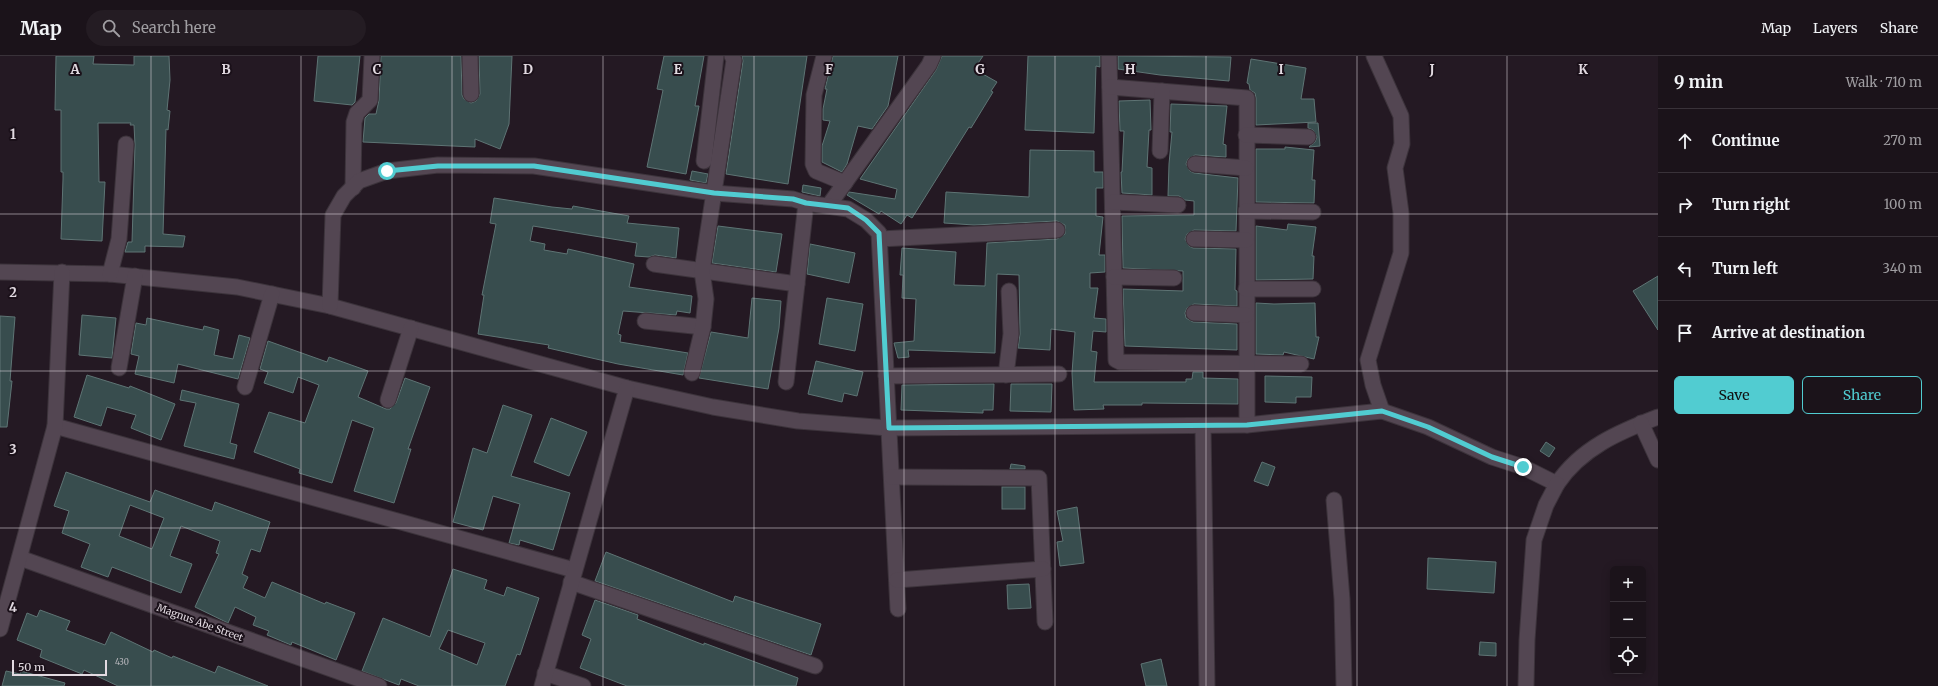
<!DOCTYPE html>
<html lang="en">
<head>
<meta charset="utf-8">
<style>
	:root { --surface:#1b131a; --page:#241c23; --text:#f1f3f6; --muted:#a09ea2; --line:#393239; --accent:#51ccd1 }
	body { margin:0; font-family:Merriweather,serif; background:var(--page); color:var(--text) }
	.controls { position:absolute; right:12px; bottom:12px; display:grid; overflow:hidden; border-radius:6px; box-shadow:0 2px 10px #0003 }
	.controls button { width:36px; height:36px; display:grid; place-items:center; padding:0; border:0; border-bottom:1px solid var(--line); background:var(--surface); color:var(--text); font:20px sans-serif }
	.scale { position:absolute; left:12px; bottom:10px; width:95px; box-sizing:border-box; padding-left:4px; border:2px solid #e2dae1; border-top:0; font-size:11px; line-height:14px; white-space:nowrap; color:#e2dae1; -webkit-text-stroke:3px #1a1019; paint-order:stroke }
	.stop { position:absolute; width:12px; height:12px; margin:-9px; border:3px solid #51ccd1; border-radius:50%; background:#fff }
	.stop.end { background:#51ccd1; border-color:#fff; box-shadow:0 1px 4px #0008 }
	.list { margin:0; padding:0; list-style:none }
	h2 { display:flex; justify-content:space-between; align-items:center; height:52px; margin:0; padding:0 16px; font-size:17px }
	h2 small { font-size:13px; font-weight:400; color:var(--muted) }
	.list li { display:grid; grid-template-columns:26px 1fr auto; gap:12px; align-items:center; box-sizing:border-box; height:64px; padding:0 16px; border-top:1px solid var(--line) }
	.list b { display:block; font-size:15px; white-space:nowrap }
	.list em { font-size:13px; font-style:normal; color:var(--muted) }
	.actions { display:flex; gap:8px; padding:12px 16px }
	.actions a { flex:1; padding:9px 0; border:1px solid var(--accent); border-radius:6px; text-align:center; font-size:14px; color:var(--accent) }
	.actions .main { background:var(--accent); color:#111 }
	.icon { flex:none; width:22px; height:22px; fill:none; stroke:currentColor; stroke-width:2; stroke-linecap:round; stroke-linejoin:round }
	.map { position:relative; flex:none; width:1658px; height:630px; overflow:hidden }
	header { display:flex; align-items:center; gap:24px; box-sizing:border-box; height:56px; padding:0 20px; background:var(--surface); border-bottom:1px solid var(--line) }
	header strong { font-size:19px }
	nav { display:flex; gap:22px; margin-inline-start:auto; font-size:14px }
	.search { width:280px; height:36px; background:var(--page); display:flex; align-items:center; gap:10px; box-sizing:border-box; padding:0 14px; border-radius:22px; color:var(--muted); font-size:15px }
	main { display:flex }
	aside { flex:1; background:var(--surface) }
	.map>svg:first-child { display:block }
	.building { fill:#384d4e; stroke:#5e7474; fill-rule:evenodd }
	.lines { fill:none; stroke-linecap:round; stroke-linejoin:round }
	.minor-casing { stroke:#3c333b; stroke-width:17 }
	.minor { stroke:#534652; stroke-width:15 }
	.route { stroke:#51ccd1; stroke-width:5 }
	.grid { fill:none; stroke:#e2dae1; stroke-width:1; stroke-opacity:0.55 }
	.labels { text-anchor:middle; stroke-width:4; stroke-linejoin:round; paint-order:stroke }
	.number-label { font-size:8px; fill:#b8b7bc }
	.street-label { font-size:10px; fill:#e2dae1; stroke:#1a1019 }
	.grid-label { font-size:13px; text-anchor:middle; font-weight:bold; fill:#e2dae1; stroke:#1a1019; stroke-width:4; stroke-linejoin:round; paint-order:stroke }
</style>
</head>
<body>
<header>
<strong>Map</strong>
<div class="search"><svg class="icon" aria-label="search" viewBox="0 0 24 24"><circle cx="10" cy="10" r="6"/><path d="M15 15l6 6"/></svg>Search here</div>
<nav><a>Map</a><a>Layers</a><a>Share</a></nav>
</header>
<main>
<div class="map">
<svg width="1658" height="630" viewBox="0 0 1658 630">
	<rect width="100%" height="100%" fill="#241923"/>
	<g class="building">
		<polygon points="56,0 94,0 93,8 134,9 134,0 169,0 170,24 167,54 170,55 168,74 166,73 163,178 185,180 183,191 145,190 145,196 125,196 128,186 132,186 135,89 134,69 130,69 131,67 98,67 99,126 105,126 102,185 61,183 63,123 63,116 61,116 61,54 55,54"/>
		<polygon points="318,0 360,0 355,46 352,49 314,45"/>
		<polygon points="381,0 461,0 462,39 464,43 471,47 476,45 480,38 479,0 512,0 509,68 500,93 475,83 475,91 363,86 365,62 369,58 376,58 379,44"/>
		<polygon points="664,0 704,0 695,50 699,50 686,118 647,111 663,34 657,33"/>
		<polygon points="742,0 807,0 788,128 726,118 743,5"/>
		<polygon points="833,0 898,0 888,50 872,73 858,70 847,108 842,116 822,106 822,90 830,65 823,64 823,53 827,33 825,33"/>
		<polygon points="942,0 983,0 974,13 997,26 991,35 993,36 971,72 969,71 912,162 907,159 901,168 881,155 879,158 847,139 849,136 895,143 897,133 860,123 936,14"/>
		<polygon points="1028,0 1100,0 1100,11 1096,10 1094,77 1025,74"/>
		<polygon points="1118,0 1231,1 1229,25 1160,19 1118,13"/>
		<polygon points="1251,3 1306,12 1301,43 1314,43 1316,66 1256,69 1256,42 1255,37 1250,34 1249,28 1247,27"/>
		<polygon points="1150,44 1151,74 1149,74 1147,111 1152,112 1152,139 1122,137 1121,116 1122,116 1124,75 1120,75 1119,45"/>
		<polygon points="1171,48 1227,50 1223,88 1226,89 1226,101 1195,99 1188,103 1186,108 1190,115 1194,117 1238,122 1236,175 1194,174 1187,178 1185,183 1189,190 1193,192 1236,193 1235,234 1237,235 1237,250 1194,248 1187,252 1185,257 1186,262 1193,266 1237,268 1237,294 1125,290 1123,233 1183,235 1183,215 1123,212 1122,160 1194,159 1194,145 1185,144 1179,140 1168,140 1169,108 1172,76 1170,76"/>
		<polygon points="1308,67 1318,67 1320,90 1309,91 1315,86 1317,81 1313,74 1308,72"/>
		<polygon points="1285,91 1314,94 1312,124 1315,124 1314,147 1256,146 1256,93 1285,93"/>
		<polygon points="1030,94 1094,95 1094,116 1103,116 1103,132 1096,132 1096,160 1103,161 1099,199 1105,199 1105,216 1090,217 1090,232 1098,232 1094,262 1106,263 1106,276 1093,275 1091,295 1097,296 1094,326 1186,326 1186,323 1192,323 1193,316 1203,316 1203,322 1238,323 1238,348 1142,347 1142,349 1103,349 1104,353 1074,354 1072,317 1075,276 1051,273 1050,294 1018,292 1020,278 1019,219 997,218 995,297 908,294 909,301 898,302 894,287 914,285 916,243 902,242 903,219 900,219 902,192 956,196 954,229 985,230 987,187 1057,183 1065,178 1065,169 1057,165 974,169 944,167 946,136 1029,141"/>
		<polygon points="692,115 708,118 706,127 690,124"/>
		<polygon points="803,129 821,132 820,140 802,136"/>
		<polygon points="494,142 552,151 572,153 573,150 629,160 627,167 679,172 676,202 655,199 649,201 635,200 637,187 533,170 530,185 545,188 544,194 567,198 568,193 634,208 629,231 692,240 690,257 677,255 676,259 623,255 618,278 621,279 620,286 688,297 683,319 618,308 548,292 549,289 478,278 484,239 482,239 496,168 490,167"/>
		<polygon points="1288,168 1316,171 1312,200 1314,200 1313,223 1256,224 1256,170 1287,174"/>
		<polygon points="718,170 782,178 776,216 712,207"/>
		<polygon points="810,188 855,197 849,227 807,218"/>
		<polygon points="1658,220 1658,274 1633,235"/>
		<polygon points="752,242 781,245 779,272 768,333 699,322 711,276 748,282"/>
		<polygon points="827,242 863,248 855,295 819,288"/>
		<polygon points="1256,247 1274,248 1315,247 1316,281 1319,281 1314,303 1284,296 1283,299 1256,298"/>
		<polygon points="82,259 116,262 112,302 79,299"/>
		<polygon points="0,260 15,261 10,325 12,325 7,371 0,371"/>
		<polygon points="147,262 203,274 204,270 219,274 214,299 233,303 239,279 250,282 238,323 178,308 174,327 135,318 139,300 131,298 136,267 146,269"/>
		<polygon points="268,285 327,306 329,301 368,315 358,341 386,353 390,353 396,347 405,322 430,331 408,393 411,393 394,447 354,435 374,372 352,364 332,427 299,417 300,413 254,396 269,356 305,367 319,329 298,321 293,337 264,327 268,316 260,313"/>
		<polygon points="816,305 863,316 857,340 844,337 842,346 808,338"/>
		<polygon points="87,319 129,332 130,330 175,348 161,384 131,372 136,359 107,351 101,370 74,361"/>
		<polygon points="1265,320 1312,321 1311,341 1296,341 1296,347 1265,346"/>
		<polygon points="994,328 993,354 983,354 983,357 901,354 902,329"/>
		<polygon points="1011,328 1052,328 1051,356 1010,355"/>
		<polygon points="182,334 239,348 230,387 237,389 234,403 184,390 196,347 180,344"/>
		<polygon points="503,349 532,359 511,420 570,437 553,494 520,484 519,489 509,487 520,448 493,440 483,474 453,466 473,392 487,397"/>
		<polygon points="551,362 587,376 569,420 534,406"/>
		<polygon points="1546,386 1555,392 1549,401 1540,395"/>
		<polygon points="1262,406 1275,411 1268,430 1254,425"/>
		<polygon points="1011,408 1025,410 1025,413 1010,413"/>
		<path d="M66,416L150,446L155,434L212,455L215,446L270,466L260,496L251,493L242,518L248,521L243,532L265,542L272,526L325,548L326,546L355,557L336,604L292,586L291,589L267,579L269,575L253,569L256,561L235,551L228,567L195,551L219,498L216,497L220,485L181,470L170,500L192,508L181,537L112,511L108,521L81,511L90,488L62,477L69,455L54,450ZM130,449L164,462L152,493L119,480Z"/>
		<rect x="1002" y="431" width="23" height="22"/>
		<polygon points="1077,451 1084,507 1060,510 1057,486 1063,485 1057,455"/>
		<polygon points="606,496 733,546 735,540 821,568 811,599 595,525"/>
		<polygon points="1428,502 1496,506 1494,537 1427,533"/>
		<path d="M453,513L487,524L484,533L504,540L507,531L539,542L520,599L517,598L505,630H419L401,623L399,629L362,615L383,562L430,581ZM448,574L485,587L477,609L439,593Z"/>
		<polygon points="1029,528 1031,552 1008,553 1007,529"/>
		<polygon points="595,544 638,559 637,563 704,589 704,587 798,622 796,630 627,630 580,612 591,583 582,579"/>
		<polygon points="40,554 70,565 66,574 105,589 111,576 153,596 154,594 172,602 173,600 215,617 218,610 268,630 118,630 84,614 82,618 40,601 42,594 17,584 27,557 37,561"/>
		<polygon points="1480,586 1496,587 1496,600 1479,599"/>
		<polygon points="1161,603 1167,630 1146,630 1141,608"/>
		<polygon points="6,615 20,618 21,615 65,627 64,630 2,630"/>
	</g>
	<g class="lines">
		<g class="minor-casing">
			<g id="minor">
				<polyline points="470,0 471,38"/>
				<polyline points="824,0 814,39 813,108 816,115 845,127"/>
				<polyline points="1109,0 1116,304 1120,306 1301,308"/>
				<polyline points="1374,0 1401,60 1402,88 1395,112 1401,157 1401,197 1368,304 1373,329 1382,355"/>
				<polyline points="1110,31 1247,42 1247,369"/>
				<polyline points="1246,79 1308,81"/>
				<polyline points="1160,95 1162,35"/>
				<polyline points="704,105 716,0"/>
				<polyline points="1195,108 1246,112"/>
				<polyline points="353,132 354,66 357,57 370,44 372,0"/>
				<polyline points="1113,146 1178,149"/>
				<polyline points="829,149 929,9 933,0"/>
				<polyline points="1246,155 1313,156"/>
				<polyline points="880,183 1057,174"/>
				<polyline points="1194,183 1246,184"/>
				<polyline points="654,208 797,228"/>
				<path d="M0,216L110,218L237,231L330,250L627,332L713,351L798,365L889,372L1247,369L1382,355L1428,371L1492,401L1523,411L1557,428C1581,392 1619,376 1658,361"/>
				<polyline points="110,218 119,183 126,88"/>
				<polyline points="1114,221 1174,222"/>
				<polyline points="1246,233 1313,233"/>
				<polyline points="330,250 333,159 344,140 359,125 387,115 438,109 534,110 714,137 793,143 806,147 848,153 866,164 879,177 898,553"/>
				<polyline points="1194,257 1246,259"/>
				<polyline points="645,265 703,271"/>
				<polyline points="119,312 135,220"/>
				<polyline points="692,317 703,271 706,243 702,215 734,4 732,0"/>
				<polyline points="1006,319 1011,278 1009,235"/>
				<polyline points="886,320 1059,318"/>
				<polyline points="786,326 806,147"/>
				<polyline points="245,331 272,238"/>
				<polyline points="388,344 411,272"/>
				<polyline points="1641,367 1658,404"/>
				<polyline points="55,370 574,514"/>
				<polyline points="1203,370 1207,630"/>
				<polyline points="892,421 1039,422 1045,566"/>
				<polyline points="1334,444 1342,543 1344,630"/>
				<polyline points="20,502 379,630"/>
				<polyline points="897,524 1043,513"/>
				<polyline points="571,526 815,610"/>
				<polyline points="0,573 55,370 62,216"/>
				<polyline points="545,617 583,630"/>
				<polyline points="542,630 627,332"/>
				<polyline points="1526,630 1527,584 1534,484 1546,449 1557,428"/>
			</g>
		</g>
		<use href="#minor" class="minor"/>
	</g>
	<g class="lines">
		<polyline class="route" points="387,115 438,110 534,110 714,137 793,143 806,147 848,152 866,164 879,177 889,372 1247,369 1382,355 1428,371 1492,401 1523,411"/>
	</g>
	<path class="grid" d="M151,0V630M301,0V630M452,0V630M603,0V630M754,0V630M904,0V630M1055,0V630M1206,0V630M1357,0V630M1507,0V630M0,158H1658M0,315H1658M0,472H1658"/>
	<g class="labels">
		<g class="number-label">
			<text x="122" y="609">430</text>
		</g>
		<g class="street-label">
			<text transform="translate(200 566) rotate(20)" y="4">Magnus Abe Street</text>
		</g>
	</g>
	<g class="grid-label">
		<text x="75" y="18">A</text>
		<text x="226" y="18">B</text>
		<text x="377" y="18">C</text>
		<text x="528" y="18">D</text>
		<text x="678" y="18">E</text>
		<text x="829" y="18">F</text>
		<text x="980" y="18">G</text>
		<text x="1130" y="18">H</text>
		<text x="1281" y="18">I</text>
		<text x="1432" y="18">J</text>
		<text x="1583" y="18">K</text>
		<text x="13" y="83">1</text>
		<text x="13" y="241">2</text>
		<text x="13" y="398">3</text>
		<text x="13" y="556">4</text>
	</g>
</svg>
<div class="controls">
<button>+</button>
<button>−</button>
<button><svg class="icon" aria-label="locate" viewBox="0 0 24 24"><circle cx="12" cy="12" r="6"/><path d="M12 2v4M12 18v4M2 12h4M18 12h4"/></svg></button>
</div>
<div class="scale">50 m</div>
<div class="stop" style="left:387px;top:115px"></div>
<div class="stop end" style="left:1523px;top:411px"></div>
</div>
<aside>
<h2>9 min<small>Walk · 710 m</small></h2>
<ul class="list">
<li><svg class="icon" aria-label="ahead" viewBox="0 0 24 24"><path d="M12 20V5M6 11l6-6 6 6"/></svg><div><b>Continue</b></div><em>270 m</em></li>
<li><svg class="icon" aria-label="right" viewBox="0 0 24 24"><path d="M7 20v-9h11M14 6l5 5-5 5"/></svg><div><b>Turn right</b></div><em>100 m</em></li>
<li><svg class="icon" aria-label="left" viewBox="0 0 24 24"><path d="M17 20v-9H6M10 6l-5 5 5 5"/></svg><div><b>Turn left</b></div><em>340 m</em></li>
<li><svg class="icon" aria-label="arrive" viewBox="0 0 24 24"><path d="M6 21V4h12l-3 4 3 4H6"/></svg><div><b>Arrive at destination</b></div></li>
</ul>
<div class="actions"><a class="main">Save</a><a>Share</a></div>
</aside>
</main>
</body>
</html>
